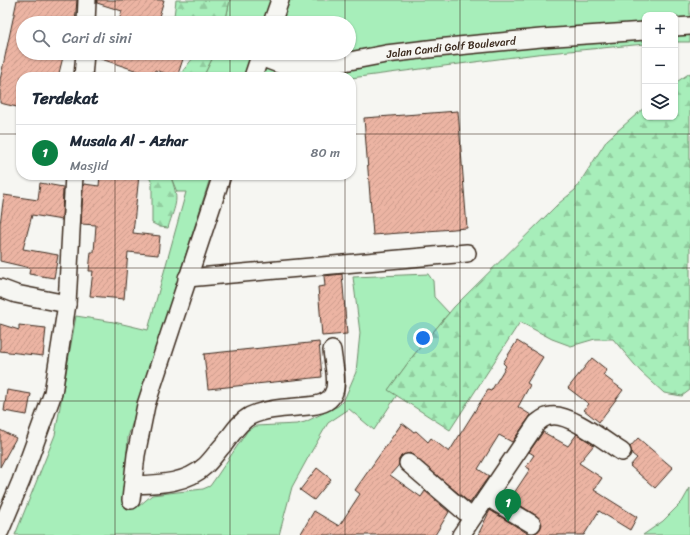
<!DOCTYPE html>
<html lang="id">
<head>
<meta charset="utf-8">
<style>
	:root { --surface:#fff; --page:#f6f6f7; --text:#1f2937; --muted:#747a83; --line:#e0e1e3; --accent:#0b8043 }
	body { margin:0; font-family:Sriracha,sans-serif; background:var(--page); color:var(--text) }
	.controls { position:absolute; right:12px; top:12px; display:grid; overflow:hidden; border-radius:8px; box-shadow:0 1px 3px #0004 }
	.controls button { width:36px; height:36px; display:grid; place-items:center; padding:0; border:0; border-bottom:1px solid var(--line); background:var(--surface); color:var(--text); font:20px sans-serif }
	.you { position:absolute; left:423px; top:338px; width:14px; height:14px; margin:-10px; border:3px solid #fff; border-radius:50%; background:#1a73e8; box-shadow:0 0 0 6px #1a73e833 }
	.badge { display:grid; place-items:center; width:26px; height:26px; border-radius:50%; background:var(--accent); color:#fff; font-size:13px; font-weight:700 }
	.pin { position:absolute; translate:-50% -33px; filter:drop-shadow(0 1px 2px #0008) }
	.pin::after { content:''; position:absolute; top:21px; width:14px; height:12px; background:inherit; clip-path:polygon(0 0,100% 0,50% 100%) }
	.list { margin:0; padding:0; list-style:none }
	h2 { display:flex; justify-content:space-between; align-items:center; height:52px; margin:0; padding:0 16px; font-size:17px }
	h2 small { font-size:13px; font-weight:400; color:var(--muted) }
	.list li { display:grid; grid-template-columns:26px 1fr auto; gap:12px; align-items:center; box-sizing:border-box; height:56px; padding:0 16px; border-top:1px solid var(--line) }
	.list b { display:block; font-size:15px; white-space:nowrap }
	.list p { margin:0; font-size:13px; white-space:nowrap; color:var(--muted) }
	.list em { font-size:13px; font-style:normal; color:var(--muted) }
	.icon { flex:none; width:22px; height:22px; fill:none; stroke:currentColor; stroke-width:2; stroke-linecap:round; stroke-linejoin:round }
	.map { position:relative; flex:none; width:690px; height:535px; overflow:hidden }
	.search { position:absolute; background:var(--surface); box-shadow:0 1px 3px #0004; left:16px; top:16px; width:340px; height:44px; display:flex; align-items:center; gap:10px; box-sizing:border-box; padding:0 14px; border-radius:22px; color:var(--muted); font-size:15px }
	.panel { position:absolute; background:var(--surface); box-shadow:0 1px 3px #0004; left:16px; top:72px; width:340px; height:108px; border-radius:16px }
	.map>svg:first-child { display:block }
	.green { fill:#a7eeba; stroke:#718c6c }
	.forest { fill:url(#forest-firs); stroke:#718c6c }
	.building { fill:url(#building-hatch); stroke:#3b2a1e }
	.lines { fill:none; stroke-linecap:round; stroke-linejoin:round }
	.minor-casing { stroke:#3b2a1e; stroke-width:20 }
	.minor { stroke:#f6f6f2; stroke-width:17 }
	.grid { fill:none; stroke:#3b2a1e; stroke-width:1; stroke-opacity:0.55 }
	.labels { text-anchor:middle; stroke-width:4; stroke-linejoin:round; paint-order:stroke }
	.street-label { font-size:11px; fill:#3b2a1e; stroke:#f6f6f2 }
</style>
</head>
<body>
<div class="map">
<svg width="690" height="535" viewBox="0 0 690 535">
	<defs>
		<pattern id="forest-firs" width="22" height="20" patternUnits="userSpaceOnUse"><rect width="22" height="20" fill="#a7eeba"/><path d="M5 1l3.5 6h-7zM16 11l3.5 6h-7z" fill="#91cc9f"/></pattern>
		<pattern id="building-hatch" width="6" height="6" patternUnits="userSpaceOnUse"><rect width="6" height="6" fill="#ecb4a3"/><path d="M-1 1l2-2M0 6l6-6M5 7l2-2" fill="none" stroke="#cb9b8c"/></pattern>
	</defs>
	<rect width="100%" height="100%" fill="#f6f6f2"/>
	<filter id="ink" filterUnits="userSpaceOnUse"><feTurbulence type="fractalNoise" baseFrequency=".025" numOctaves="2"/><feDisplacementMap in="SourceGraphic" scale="8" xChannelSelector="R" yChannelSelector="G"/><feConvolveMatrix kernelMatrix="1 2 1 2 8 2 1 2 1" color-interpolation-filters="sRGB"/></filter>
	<g filter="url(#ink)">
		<g class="green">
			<polygon points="230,0 690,0 690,42 675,42 675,15 645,15 645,44 537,54 351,78 245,74 244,77 203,77 215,53 349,53 349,23 225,23"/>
			<polygon points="170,175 211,175 128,437 123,506 131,507 139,506 152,495 203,489 210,486 215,479 248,430 256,426 297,424 305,422 338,406 344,400 356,372 360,333 353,277 428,274 433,281 434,297 449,313 413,356 389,389 397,395 374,430 349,409 328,423 310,454 292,487 279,535 15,535 55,435 76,316 114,322 148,330 186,192 177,192"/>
			<polygon points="690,488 690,535 643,535 663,521 682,502"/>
		</g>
		<g class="forest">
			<polygon points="176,0 230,0 225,23 182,23 174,16"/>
			<polygon points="197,53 215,53 203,77 178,77"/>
			<polygon points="690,73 690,390 682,396 664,393 640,371 613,339 595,339 571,346 552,339 520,322 450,430 388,390 413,356 454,307 558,204 575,190 607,140 645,107 645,117 675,117 675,83"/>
			<path d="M148,175H170C180,201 176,202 168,228L160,227L152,223V183Z"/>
		</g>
		<g class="building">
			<polygon points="17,0 77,0 75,23 23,23 23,53 64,53 58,77 21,77 21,108 0,103 0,80"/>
			<polygon points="97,0 164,0 157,23 118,23 122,11 97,3"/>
			<polygon points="95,53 185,53 177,77 155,70 153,76 95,57"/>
			<polygon points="458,111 467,228 373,235 364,118"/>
			<polygon points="100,175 139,175 133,233 160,236 158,255 128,252 124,299 90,296 93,271 89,271 91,252 94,252 96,225 81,224 83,190 84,184 99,186"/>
			<polygon points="40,183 63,187 62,220 32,215 23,249 58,255 54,278 29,274 30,268 0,261 0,224 4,195 38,200"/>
			<polygon points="342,274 347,334 322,336 318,287 325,286 324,276"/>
			<polygon points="0,324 19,330 19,325 46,328 43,356 0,351"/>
			<polygon points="517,341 543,357 527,383 530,385 518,407 531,415 512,442 499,435 478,469 489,476 470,503 410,453 401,456 398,466 390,475 421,497 425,491 449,512 435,535 300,535 314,511 339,526 360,494 355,490 402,423 414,432 416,431 428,442 431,438 449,452 488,390 491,391 506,366 503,363"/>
			<polygon points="319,342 322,377 208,389 204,354"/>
			<polygon points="592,358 607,370 603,375 623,390 599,422 584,410 589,404 568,388"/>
			<polygon points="7,390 31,394 27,415 4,411"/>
			<polygon points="0,430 16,438 0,467"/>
			<polygon points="543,432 568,446 577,434 594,445 579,463 602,478 594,490 637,517 630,530 599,511 584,535 478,535 490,510 527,533 536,533 540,529 542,524 537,516 510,499 530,469 526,467 534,455 529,452"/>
			<polygon points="638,438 673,468 655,488 630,466 637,458 632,454 630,447"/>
			<polygon points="317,468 331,479 314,500 300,490"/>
		</g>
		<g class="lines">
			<g class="minor-casing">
				<g id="minor">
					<polyline points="86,23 87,0"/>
					<polyline points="272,23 280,0"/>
					<polyline points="675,27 690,26"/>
					<path id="s1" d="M260,57L284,66L339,63L386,54L437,48L541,38L645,31"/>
					<polyline points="83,77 85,53"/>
					<polyline points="253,77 261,53"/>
					<polyline points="187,278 467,253"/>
					<polyline points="0,288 16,294 67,304"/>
					<polyline points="408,463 472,518"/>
					<path d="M133,485C157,484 186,484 205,466C212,460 218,450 225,443C232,434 239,422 250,416C269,407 295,408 316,405C345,400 334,372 332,350"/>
					<polyline points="487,497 532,524"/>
					<polyline points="131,500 136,455 146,405 222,175"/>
					<polyline points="0,531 21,481 53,393 67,304 74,175"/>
					<path d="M461,535L537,423C541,420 545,416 551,416C570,413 606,442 622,452"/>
				</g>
			</g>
			<use href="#minor" class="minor"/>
		</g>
	</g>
	<path class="grid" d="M115,0V23M230,0V23M345,0V23M460,0V535M575,0V535M115,53V77M230,53V77M345,53V77M0,134H21M351,134H690M115,175V535M230,175V535M345,175V535M0,268H690M0,401H690"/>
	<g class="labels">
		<g class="street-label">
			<text dy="4" stroke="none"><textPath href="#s1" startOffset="194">Jalan Candi Golf Boulevard</textPath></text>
		</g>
	</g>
</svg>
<div class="controls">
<button>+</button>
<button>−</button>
<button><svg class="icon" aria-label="layers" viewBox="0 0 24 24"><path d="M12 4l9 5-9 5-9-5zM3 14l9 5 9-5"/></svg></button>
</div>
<div class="you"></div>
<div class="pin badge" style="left:508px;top:522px">1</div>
<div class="search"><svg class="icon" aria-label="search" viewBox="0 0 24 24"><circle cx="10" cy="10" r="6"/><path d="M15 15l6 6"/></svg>Cari di sini</div>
<section class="panel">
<h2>Terdekat<small></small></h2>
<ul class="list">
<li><span class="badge">1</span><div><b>Musala Al - Azhar</b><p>Masjid</p></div><em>80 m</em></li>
</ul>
</section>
</div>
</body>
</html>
